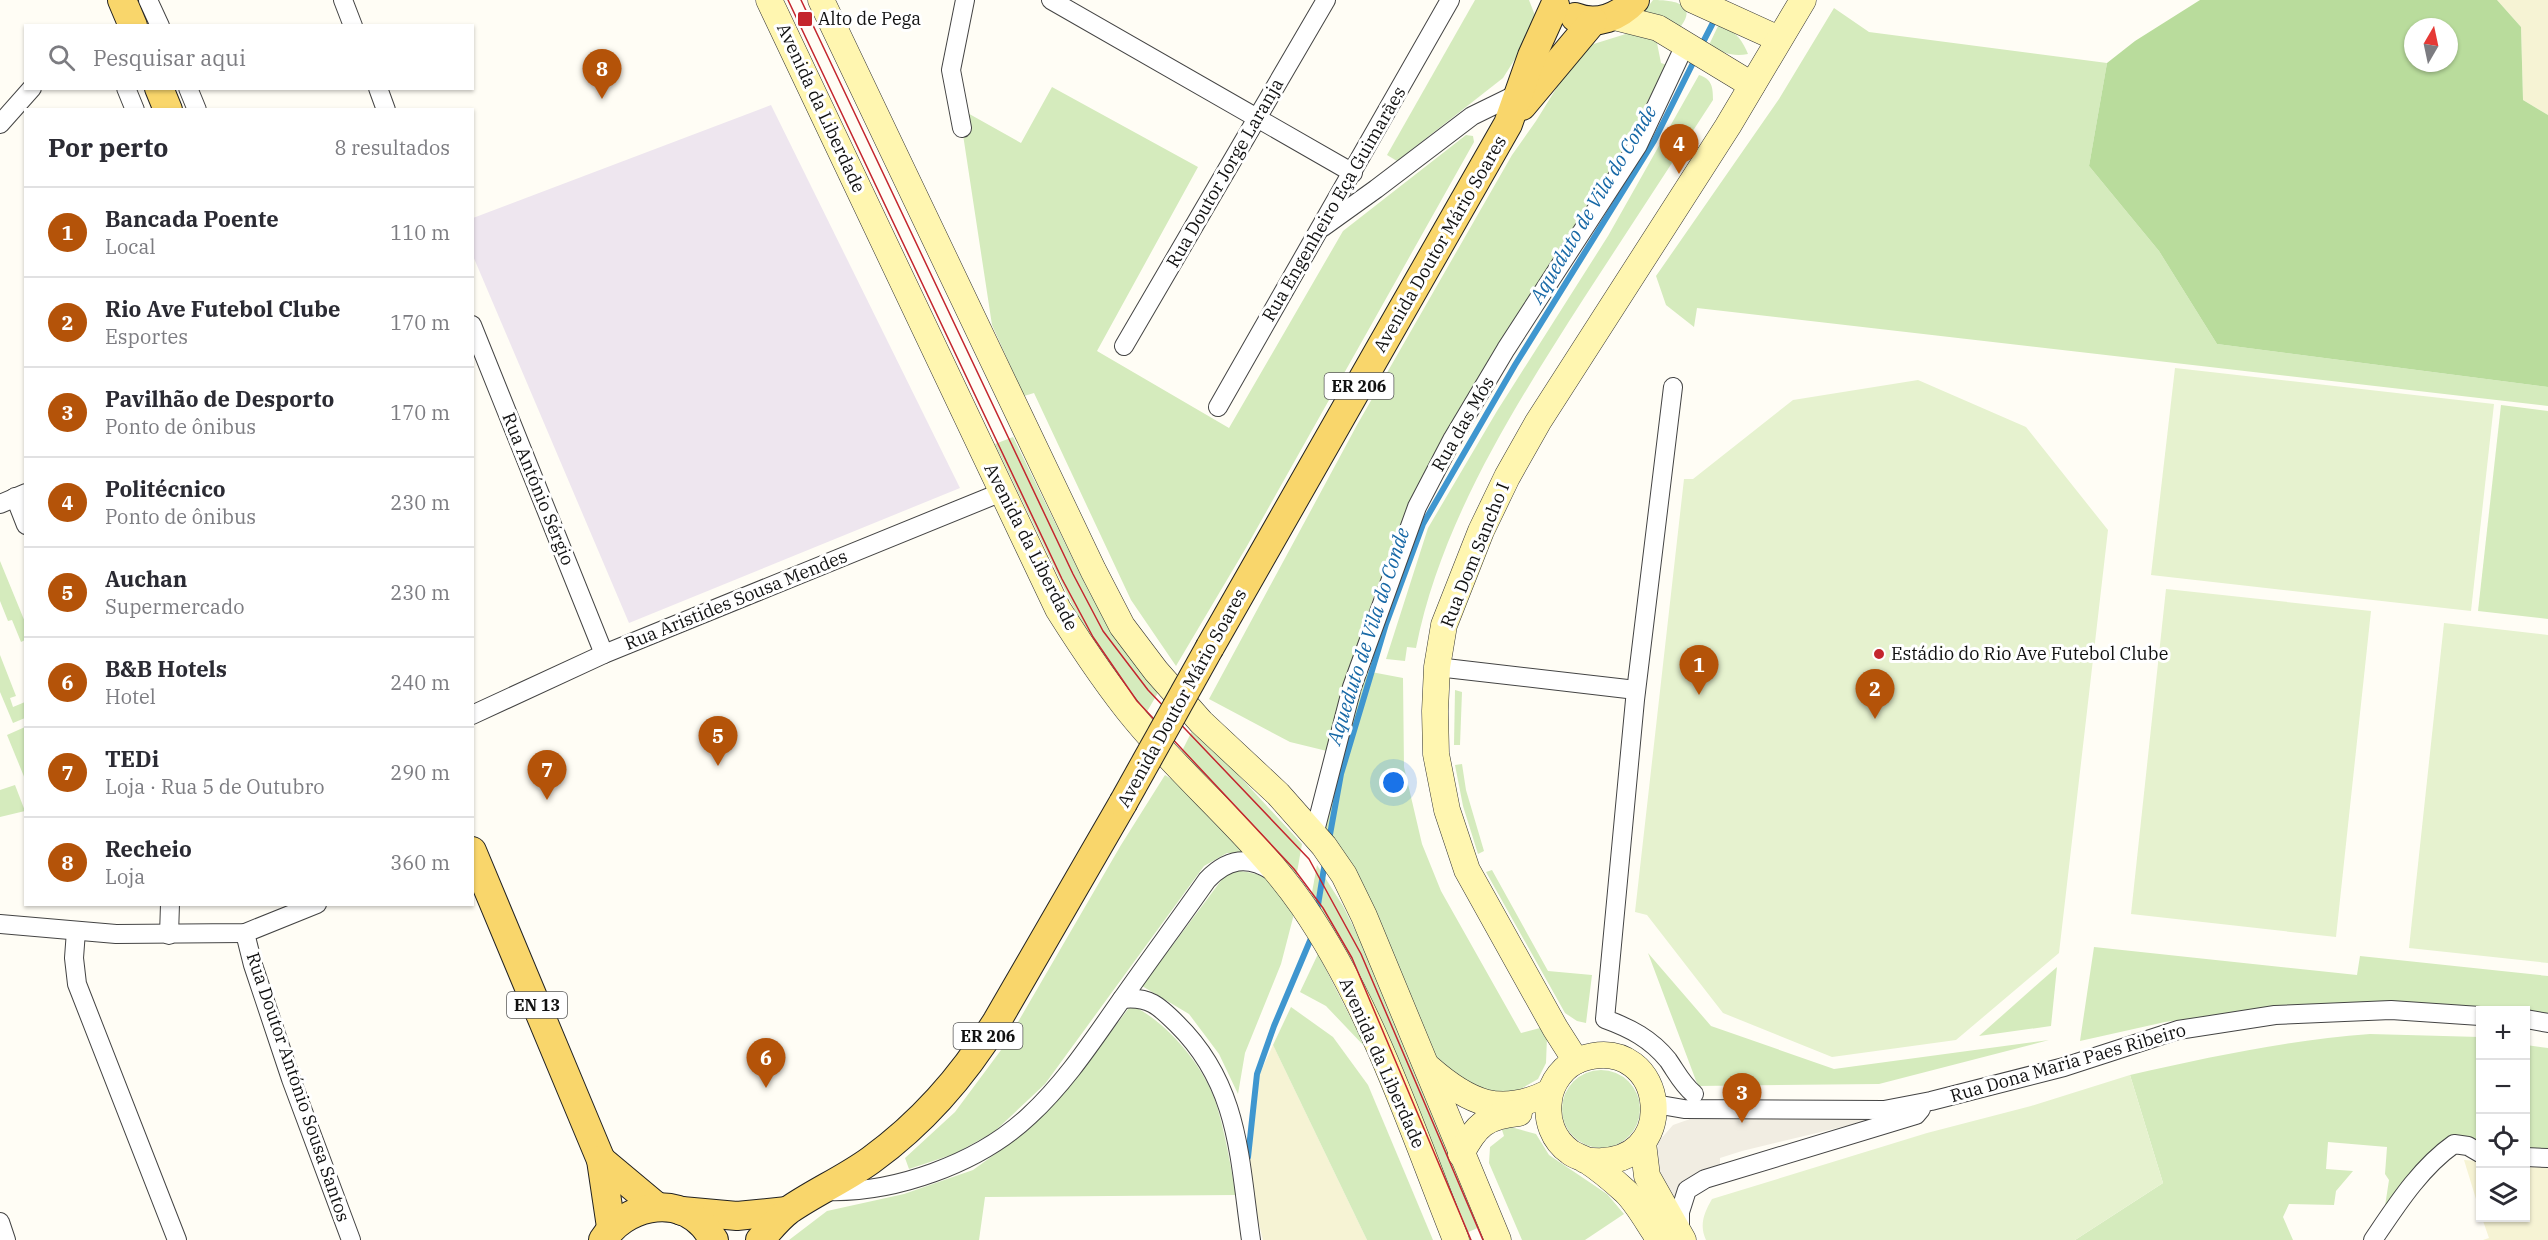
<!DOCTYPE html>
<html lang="pt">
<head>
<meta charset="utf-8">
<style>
	:root { --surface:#fff; --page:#f2f2f3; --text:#2b2b33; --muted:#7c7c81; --line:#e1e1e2; --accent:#b45309 }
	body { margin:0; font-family:"IBM Plex Serif",serif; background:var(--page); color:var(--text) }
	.controls { position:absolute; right:18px; bottom:18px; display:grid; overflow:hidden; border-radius:0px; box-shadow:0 2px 4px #0004 }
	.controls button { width:54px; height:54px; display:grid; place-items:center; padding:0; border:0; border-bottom:2px solid var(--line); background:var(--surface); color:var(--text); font:30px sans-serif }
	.compass { position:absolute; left:2404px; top:18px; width:54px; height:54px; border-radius:50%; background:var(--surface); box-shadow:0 2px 4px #0004; rotate:9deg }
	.you { position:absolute; left:1394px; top:783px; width:21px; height:21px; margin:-15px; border:4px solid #fff; border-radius:50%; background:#1a73e8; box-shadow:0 0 0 9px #1a73e833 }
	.badge { display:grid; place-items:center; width:39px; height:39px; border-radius:50%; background:var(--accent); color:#fff; font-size:20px; font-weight:700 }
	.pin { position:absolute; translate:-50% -50px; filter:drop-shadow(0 2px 3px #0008) }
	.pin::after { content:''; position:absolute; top:32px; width:21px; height:18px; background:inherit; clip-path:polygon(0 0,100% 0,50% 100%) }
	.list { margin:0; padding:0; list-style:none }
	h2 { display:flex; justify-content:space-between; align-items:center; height:78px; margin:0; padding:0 24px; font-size:26px }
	h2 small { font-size:20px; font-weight:400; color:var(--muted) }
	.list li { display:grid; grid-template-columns:39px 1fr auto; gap:18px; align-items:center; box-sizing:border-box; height:90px; padding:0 24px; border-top:2px solid var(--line) }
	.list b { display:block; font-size:22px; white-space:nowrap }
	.list p { margin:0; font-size:20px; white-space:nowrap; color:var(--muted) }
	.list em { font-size:20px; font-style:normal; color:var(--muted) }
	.icon { flex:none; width:33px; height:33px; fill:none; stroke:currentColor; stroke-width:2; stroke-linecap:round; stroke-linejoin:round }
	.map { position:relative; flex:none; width:2548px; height:1240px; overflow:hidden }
	.search { position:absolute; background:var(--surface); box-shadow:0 2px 4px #0004; left:24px; top:24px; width:450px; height:66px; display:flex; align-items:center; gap:15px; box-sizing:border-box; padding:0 21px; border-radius:0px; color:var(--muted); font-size:22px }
	.panel { position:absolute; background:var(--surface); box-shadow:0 2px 4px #0004; left:24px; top:108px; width:450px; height:798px; border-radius:0px }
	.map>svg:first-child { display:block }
	.industrial { fill:#eee6ef }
	.farmland { fill:#f6f3d4 }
	.green { fill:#d5ebbd }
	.forest { fill:#b9dc9c; fill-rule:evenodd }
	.pitch { fill:#e6f2cf }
	.plaza { fill:#f1ede2 }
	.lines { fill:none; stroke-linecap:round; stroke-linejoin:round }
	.stream { stroke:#3f96cf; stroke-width:6 }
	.street-casing { stroke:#444; stroke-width:20 }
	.secondary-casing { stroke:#333; stroke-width:27 }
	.primary-casing { stroke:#222; stroke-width:30 }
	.street { stroke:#fff; stroke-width:18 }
	.secondary { stroke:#fff6b0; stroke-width:26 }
	.primary { stroke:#f9d66b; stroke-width:28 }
	.tram { stroke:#c4262e; stroke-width:1.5 }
	.primary-bridge-casing { stroke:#222; stroke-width:30; stroke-linecap:butt }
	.primary-bridge { stroke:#f9d66b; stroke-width:28 }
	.poi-dot { fill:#c4262e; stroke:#fff; stroke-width:2 }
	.labels { text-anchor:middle; stroke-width:6; stroke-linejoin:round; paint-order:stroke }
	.shield { fill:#fff; stroke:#585858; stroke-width:1.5 }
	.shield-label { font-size:16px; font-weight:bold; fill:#111 }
	.poi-label { font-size:18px; fill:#111; stroke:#fff; text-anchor:start }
	.street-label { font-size:18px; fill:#111; stroke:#fff }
	.water-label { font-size:20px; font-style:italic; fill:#1768a6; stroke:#fff }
</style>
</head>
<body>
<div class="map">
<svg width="2548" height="1240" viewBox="0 0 2548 1240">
	<rect width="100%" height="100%" fill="#fffdf5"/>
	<polygon class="industrial" points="771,105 960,488 629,623 473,256 473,218"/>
	<g class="farmland">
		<polygon points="2497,0 2548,0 2548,115 2523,100 2521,27"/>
		<polygon points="1273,1045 1367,1240 1263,1240 1255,1208 1249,1150 1259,1075"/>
		<polygon points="2464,1160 2480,1161 2480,1212"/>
		<polygon points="2526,1165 2548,1167 2548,1240 2483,1240 2489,1238 2482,1218 2526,1218"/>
	</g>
	<g class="green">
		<polygon points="1475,0 1529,0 1536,18 1532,32 1503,78 1397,161 1387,155"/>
		<path d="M1653,0C1669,0 1699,2 1681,26L1672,27L1641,16Z"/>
		<polygon points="1834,8 1869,32 2107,63 2089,166 2159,251 2217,344 2548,387 2548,406 1697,308 1694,327 1666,305 1656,276 1779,99"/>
		<path d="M1718,26C1735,30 1741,38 1748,54C1733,57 1723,53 1709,45Z"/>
		<polygon points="1629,33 1644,34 1657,43 1661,63 1667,65 1634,138 1497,348 1443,437 1408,511 1375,593 1349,670 1327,751 1290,742 1209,699 1357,425 1512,155 1536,121 1572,63 1584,47"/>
		<path d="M1699,75C1712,79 1713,87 1713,100C1670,166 1627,232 1584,298C1515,406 1441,521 1416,648L1407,647L1405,661L1386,659L1428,528L1497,411L1608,236Z"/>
		<polygon points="1052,87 1198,167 1097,351 1229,428 1343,231 1466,135 1473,136 1474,142 1247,546 1176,666 1131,600 1034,393 1024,396 992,325 962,128 964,111 1021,143"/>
		<polygon points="2501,405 2548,411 2548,619 2478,611"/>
		<polygon points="1013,437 1089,592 1115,633 1159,691 1145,715 1082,625 995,444"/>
		<polygon points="0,561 25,622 25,640 21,642 12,620 8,621 0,601"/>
		<polygon points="0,655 16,696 10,698 13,707 25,702 25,718 13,723 0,692"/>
		<polygon points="1366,671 1403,678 1404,767 1422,844 1441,891 1521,1033 1540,1028 1547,1037 1546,1063 1538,1079 1505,1098 1485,1095 1440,1068 1324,833 1340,762"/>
		<polygon points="1455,690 1462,692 1460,745 1454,745"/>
		<polygon points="25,727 25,779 7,735"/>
		<polygon points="1194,727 1302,844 1296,878 1179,757"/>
		<polygon points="1462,764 1466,790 1484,851 1478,854 1463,806 1455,765"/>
		<polygon points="1165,775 1191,791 1252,854 1227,853 1204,866 1045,1084 994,1132 954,1154 909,1169 905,1158 955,1112 1004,1046 1121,845"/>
		<polygon points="15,785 25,811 0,817 0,790"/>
		<polygon points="1317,865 1343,906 1367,954 1482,1226 1464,1234 1311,898"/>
		<path d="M1229,870C1273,874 1271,879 1294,914L1281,964L1245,1053L1238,1094L1219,1054L1189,1014L1142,986Z"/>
		<polygon points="1492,870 1548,971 1592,975 1586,1023 1577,1021 1565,1013 1486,872"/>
		<polygon points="2094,947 2357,975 2360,956 2548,976 2548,1017 2526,1010 2394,1002 2283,1005 2165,1022 2080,1041"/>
		<polygon points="1648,953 1711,1026 1834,1069 2049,1040 1879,1084 1698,1086"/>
		<polygon points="1318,954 1366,1048 1326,1006 1300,992"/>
		<polygon points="2057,967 2051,1026 1979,1036"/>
		<path d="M1131,1005C1166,1021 1202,1064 1215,1100C1225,1131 1230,1163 1236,1195L985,1197L979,1240H789L827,1211L904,1194L973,1170L1027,1131L1072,1084Z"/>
		<polygon points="1291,1007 1333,1037 1368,1085 1433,1240 1367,1240 1273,1045"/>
		<path d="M2370,1034L2480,1037V1144L2471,1137L2451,1139L2430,1152L2385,1206L2389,1180L2385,1174L2387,1147L2328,1142L2326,1169L2353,1171L2336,1191L2334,1205L2289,1204L2283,1217L2293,1240H2075L2163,1183L2130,1075C2209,1057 2289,1040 2370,1034Z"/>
		<polygon points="2526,1045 2548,1048 2548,1154 2526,1152"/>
		<circle cx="1601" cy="1109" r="39"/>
		<polygon points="1511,1127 1536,1134 1549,1155 1607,1194 1624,1214 1585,1240 1522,1240 1489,1163 1490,1147 1504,1136 1502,1130"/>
	</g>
	<path class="forest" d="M2200,0H2497L2521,27L2523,100L2548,115V387L2217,344L2159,251L2089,166L2107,63L2135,41ZM2413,27H2449V63H2413Z"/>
	<g class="pitch">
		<polygon points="2175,368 2494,404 2471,611 2151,575"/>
		<polygon points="1918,380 2026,427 2108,530 2059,953 1956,1040 1832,1057 1723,1013 1647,915 1635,912 1684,479 1693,479 1793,400"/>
		<polygon points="2166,589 2371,611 2336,937 2131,914"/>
		<polygon points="2444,623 2548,635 2548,963 2409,948"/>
		<path d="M2130,1075L2163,1183L2075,1240H1706C1699,1225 1704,1213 1712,1199L1927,1133L2031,1106Z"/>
	</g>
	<polygon class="plaza" points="1879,1118 1742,1151 1720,1158 1720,1165 1696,1177 1676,1211 1656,1176 1654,1158 1659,1141 1673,1125 1690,1119"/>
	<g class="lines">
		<g class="stream">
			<polyline points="1700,48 1716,17"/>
			<polyline points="1329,840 1341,774 1386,624 1423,524 1515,365 1654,141 1696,57"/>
			<polyline points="1317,911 1325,862"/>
			<polyline points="1248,1157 1257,1074 1274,1026 1312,936"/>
		</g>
		<g class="street-casing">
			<g id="street">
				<polyline points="148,0 160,26"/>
				<polyline points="343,0 353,26"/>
				<polyline points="1051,0 1353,173"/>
				<polyline points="126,88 135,110"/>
				<polyline points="188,88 197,110"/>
				<polyline points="378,88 386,110"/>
				<polyline points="0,124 32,88"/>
				<polyline points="962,128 951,70 965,0"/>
				<polyline points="1323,227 1376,189 1472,116 1519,93"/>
				<polyline points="472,325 604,654"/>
				<polyline points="1124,346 1326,0"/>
				<path d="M1673,387L1635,700L1605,1019C1630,1028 1651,1039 1668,1060C1677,1073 1682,1084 1694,1094"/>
				<polyline points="1218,407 1450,0"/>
				<polyline points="15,497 26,525"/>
				<polyline points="0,504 26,493"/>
				<polyline points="1437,667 1636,690"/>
				<polyline points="472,715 604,654 1002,492"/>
				<polyline points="1314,835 1352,687 1417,507 1453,438 1506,349 1638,145 1685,45"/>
				<polyline points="0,924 116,934 245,933 317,904"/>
				<polyline points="76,931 74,958 77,984 177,1240"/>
				<polyline points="245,933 253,965 291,1079 351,1240"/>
				<polyline points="169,935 170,904"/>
				<path d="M1122,999C1149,996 1159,1006 1177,1024C1240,1086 1239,1159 1251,1240"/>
				<polyline points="2526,1019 2548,1023"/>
				<polyline points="1655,1104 1684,1109 1884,1110 1931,1101 2064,1067 2178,1030 2275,1015 2391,1010 2480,1016"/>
				<polyline points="2526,1157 2548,1158"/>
				<path d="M824,1191C893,1194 978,1164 1029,1116C1066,1082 1093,1040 1122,999C1150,959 1179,920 1207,880C1227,859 1247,855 1272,871"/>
				<polyline points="0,1222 6,1240"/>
				<polyline points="1680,1232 1680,1212 1687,1190 1705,1179 1916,1115 1921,1109"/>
				<path d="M2373,1240C2396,1206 2420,1168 2454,1144L2468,1146L2480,1153"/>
			</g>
		</g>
		<g class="secondary-casing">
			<g id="secondary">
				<path d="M769,0L1058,609C1082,647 1107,685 1136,720C1189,784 1255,837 1303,906C1372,1007 1411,1127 1456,1240"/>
				<polyline points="821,0 1093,570 1122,626 1156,671 1201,722 1278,794 1324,846 1344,875 1364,916 1498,1240"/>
				<polyline points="1693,0 1779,39"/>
				<polyline points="1614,17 1658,28 1752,85"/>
				<polyline points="1576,1061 1555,1028 1467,870 1447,810 1436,754 1435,711 1437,667 1444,625 1481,531 1507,477 1538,422 1728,126 1803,0"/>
				<path d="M1429,1068C1469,1103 1500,1117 1550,1092"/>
				<polyline points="1643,1143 1647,1176 1683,1240"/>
				<path d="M1461,1154C1476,1125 1486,1116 1519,1113"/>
				<path d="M1585,1160C1685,1175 1669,1030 1581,1059C1564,1065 1551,1082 1549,1100C1546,1120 1553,1140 1570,1152C1575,1156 1581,1157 1586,1160C1600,1169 1614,1181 1626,1192C1639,1205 1649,1225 1660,1240"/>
			</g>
		</g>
		<g class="primary-casing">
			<g id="primary">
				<polyline points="122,0 133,26"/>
				<path d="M1575,17C1597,26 1619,17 1635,0"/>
				<polyline points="159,88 168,110"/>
				<polyline points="1522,106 1593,21"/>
				<polyline points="1210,647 1508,124 1532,56 1555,5"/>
				<polyline points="472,851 601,1160 611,1227"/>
				<polyline points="601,1160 656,1206"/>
				<polyline points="682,1211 737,1216 787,1211"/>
				<path d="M603,1240C624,1207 673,1194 703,1225C707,1229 710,1235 714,1240"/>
				<path d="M760,1240C769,1230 778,1218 789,1210C815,1192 845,1179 871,1160C922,1123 964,1075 997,1021L1123,803"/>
			</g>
		</g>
		<use href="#street" class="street"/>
		<use href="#secondary" class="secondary"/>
		<use href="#primary" class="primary"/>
		<g class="tram">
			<polyline points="788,0 1062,579 1093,637 1137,701 1294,869 1323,908 1352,958 1471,1240"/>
			<polyline points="801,0 1073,574 1103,631 1148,690 1309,859 1361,954 1483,1240"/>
		</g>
		<g class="primary-bridge-casing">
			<polyline id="primary-bridge" points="1123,803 1210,647"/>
		</g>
		<use href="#primary-bridge" class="primary-bridge"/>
	</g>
	<g class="poi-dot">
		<rect x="797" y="11" width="16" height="16" rx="3"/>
		<circle cx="1879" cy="654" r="6"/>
	</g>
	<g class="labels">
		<g class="shield">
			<rect x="1324.5" y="373" width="69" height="26" rx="4.5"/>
			<rect x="507" y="992" width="60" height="26" rx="4.5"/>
			<rect x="953.5" y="1023" width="69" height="26" rx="4.5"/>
		</g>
		<g class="shield-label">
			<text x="1359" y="392">ER 206</text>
			<text x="537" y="1011">EN 13</text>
			<text x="988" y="1042">ER 206</text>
		</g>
		<g class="poi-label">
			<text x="818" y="25">Alto de Pega</text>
			<text x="1891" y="660">Estádio do Rio Ave Futebol Clube</text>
		</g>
		<g class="street-label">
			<text transform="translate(821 108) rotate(65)" y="6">Avenida da Liberdade</text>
			<text transform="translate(1225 173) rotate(-60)" y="6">Rua Doutor Jorge Laranja</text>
			<text transform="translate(1334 204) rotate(-60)" y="6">Rua Engenheiro Eça Guimarães</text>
			<text transform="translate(1440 244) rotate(-60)" y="6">Avenida Doutor Mário Soares</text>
			<text transform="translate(1463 424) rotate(-60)" y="6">Rua das Mós</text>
			<text transform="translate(538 489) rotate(68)" y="6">Rua António Sérgio</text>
			<text transform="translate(1031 547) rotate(63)" y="6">Avenida da Liberdade</text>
			<text transform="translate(1475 555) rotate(-68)" y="6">Rua Dom Sancho I</text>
			<text transform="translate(736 600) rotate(-22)" y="6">Rua Aristides Sousa Mendes</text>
			<text transform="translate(1182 698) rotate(-61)" y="6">Avenida Doutor Mário Soares</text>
			<text transform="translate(1382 1063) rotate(66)" y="6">Avenida da Liberdade</text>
			<text transform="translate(2068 1063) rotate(-16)" y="6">Rua Dona Maria Paes Ribeiro</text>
			<text transform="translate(298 1087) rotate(71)" y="6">Rua Doutor António Sousa Santos</text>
		</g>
		<g class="water-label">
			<text transform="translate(1593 204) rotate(-59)" y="7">Aqueduto de Vila do Conde</text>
			<text transform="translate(1368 636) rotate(-72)" y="7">Aqueduto de Vila do Conde</text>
		</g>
	</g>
</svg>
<div class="controls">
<button>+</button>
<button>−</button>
<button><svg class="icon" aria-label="locate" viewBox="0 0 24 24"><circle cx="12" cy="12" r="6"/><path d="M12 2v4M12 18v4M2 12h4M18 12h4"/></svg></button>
<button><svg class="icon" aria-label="layers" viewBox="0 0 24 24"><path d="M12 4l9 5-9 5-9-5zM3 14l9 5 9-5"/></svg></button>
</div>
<svg class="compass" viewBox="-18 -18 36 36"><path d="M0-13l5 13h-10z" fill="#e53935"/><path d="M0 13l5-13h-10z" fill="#7c7c81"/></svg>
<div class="you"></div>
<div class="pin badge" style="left:1699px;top:695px">1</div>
<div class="pin badge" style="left:1875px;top:719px">2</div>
<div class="pin badge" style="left:1742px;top:1123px">3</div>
<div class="pin badge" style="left:1679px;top:174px">4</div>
<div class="pin badge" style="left:718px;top:766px">5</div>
<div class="pin badge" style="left:766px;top:1088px">6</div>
<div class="pin badge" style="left:547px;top:800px">7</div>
<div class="pin badge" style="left:602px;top:99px">8</div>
<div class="search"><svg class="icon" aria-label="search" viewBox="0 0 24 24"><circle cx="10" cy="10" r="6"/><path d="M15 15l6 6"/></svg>Pesquisar aqui</div>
<section class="panel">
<h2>Por perto<small>8 resultados</small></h2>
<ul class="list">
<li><span class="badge">1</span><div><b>Bancada Poente</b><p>Local</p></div><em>110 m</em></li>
<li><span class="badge">2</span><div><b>Rio Ave Futebol Clube</b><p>Esportes</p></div><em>170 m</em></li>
<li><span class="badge">3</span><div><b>Pavilhão de Desporto</b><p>Ponto de ônibus</p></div><em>170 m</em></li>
<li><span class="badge">4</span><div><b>Politécnico</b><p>Ponto de ônibus</p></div><em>230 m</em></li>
<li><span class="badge">5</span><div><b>Auchan</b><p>Supermercado</p></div><em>230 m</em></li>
<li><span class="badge">6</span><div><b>B&amp;B Hotels</b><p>Hotel</p></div><em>240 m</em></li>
<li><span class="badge">7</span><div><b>TEDi</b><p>Loja · Rua 5 de Outubro</p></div><em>290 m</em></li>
<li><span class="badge">8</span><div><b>Recheio</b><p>Loja</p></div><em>360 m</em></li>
</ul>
</section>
</div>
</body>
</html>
